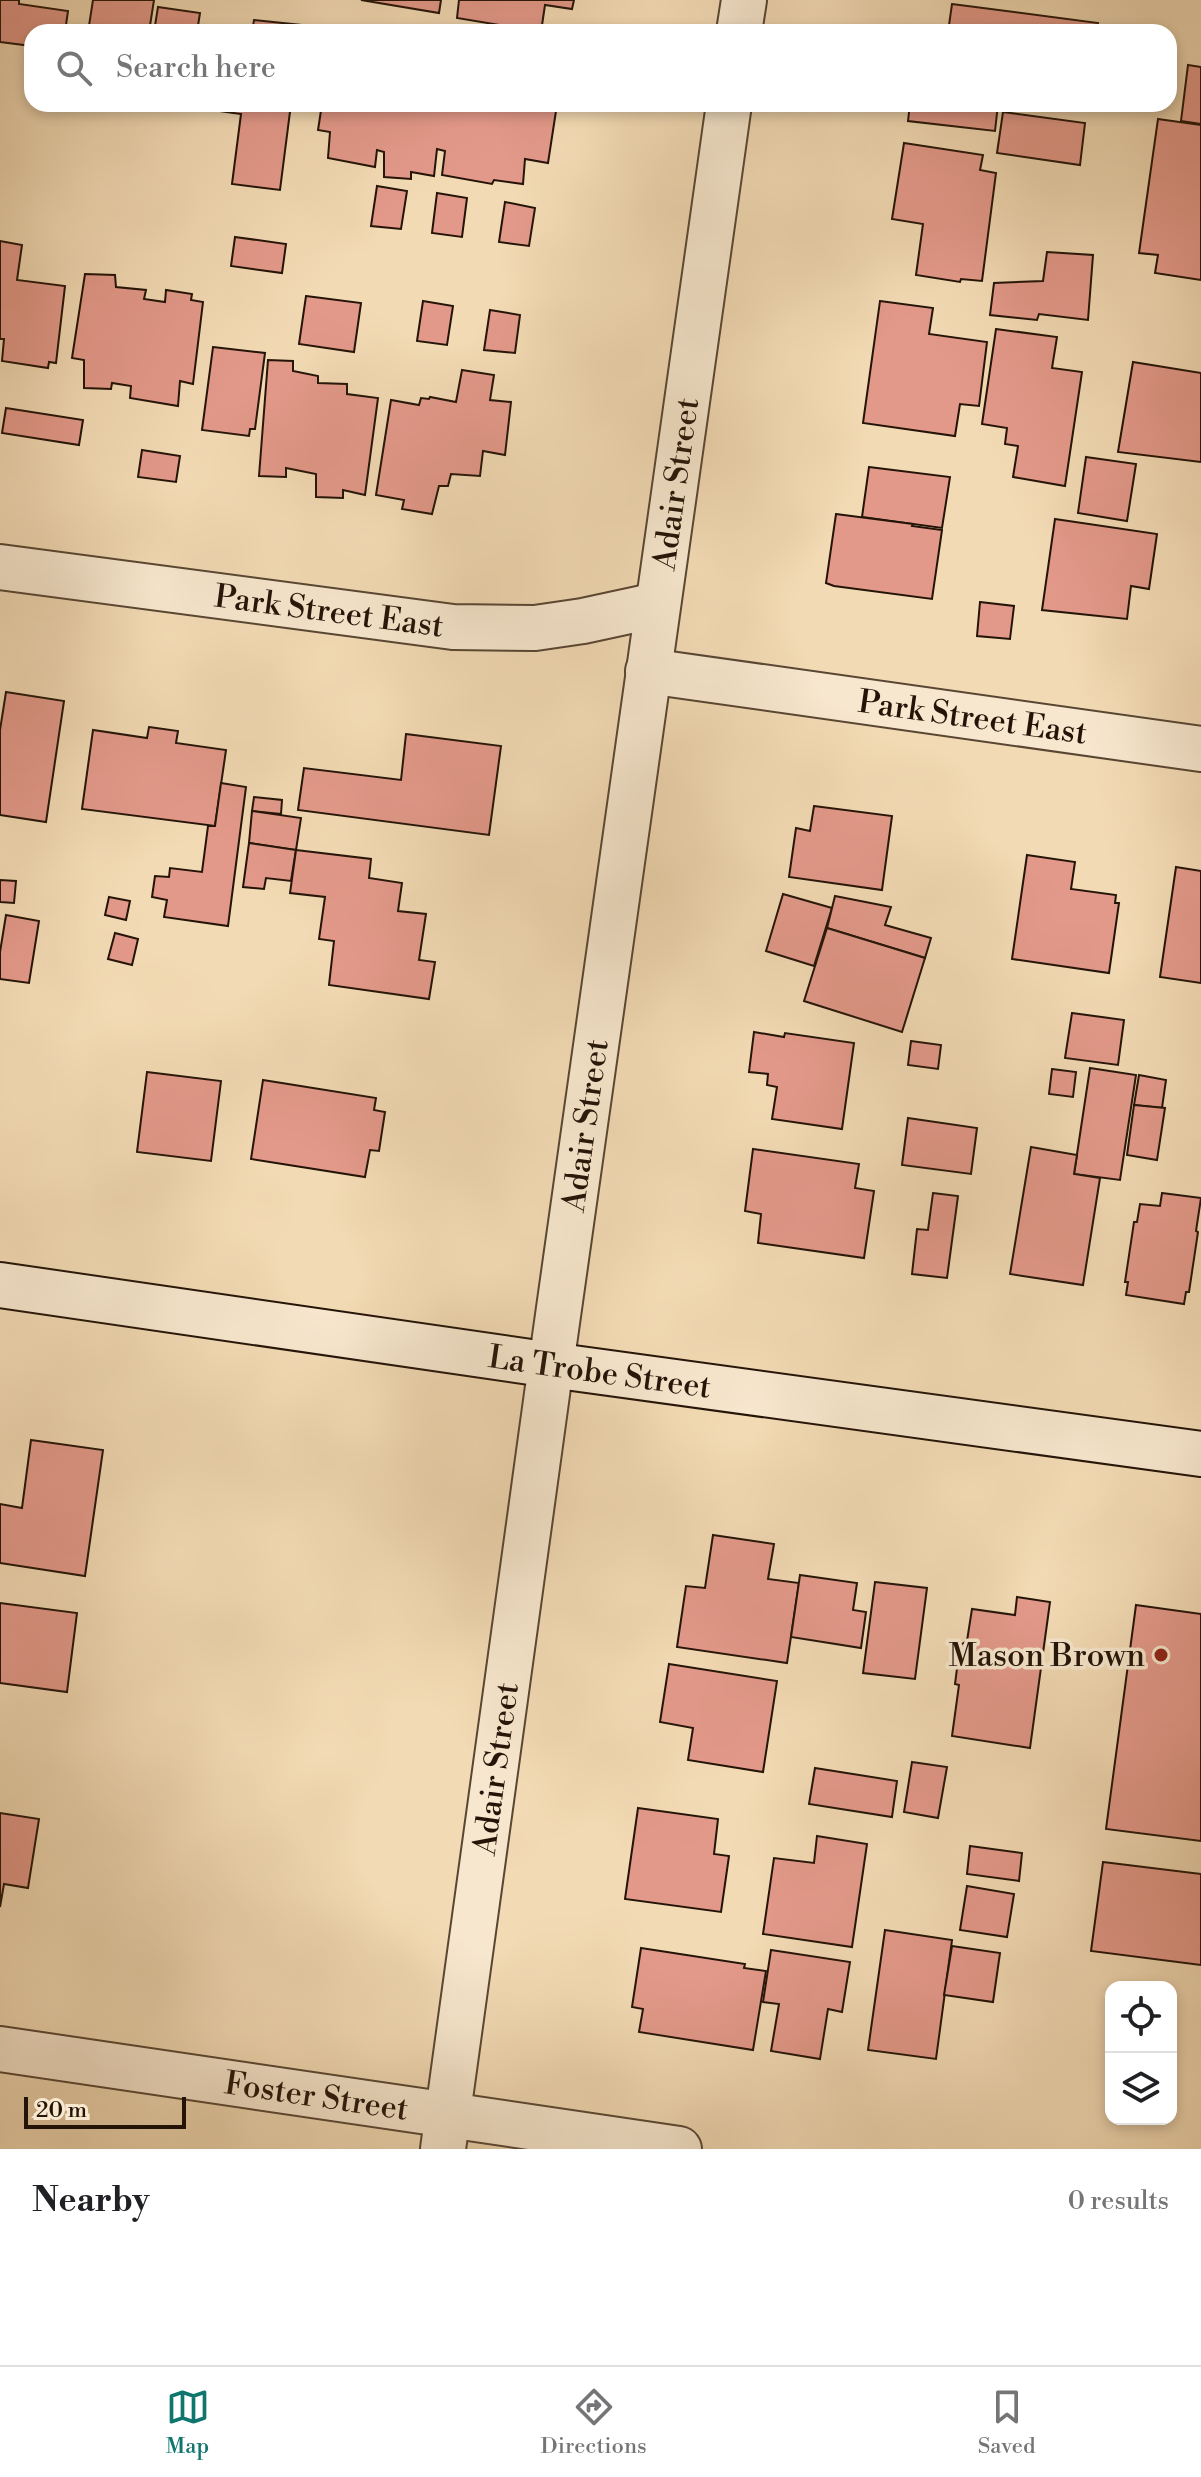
<!DOCTYPE html>
<html lang="en">
<head>
<meta charset="utf-8">
<style>
	:root { --surface:#fff; --page:#f2f2f2; --text:#202124; --muted:#757577; --line:#e0e0e0; --accent:#0f766e }
	body { margin:0; font-family:"Libre Bodoni",serif; background:var(--page); color:var(--text) }
	.controls { position:absolute; right:24px; bottom:24px; display:grid; overflow:hidden; border-radius:16px; box-shadow:0 4px 12px #0003 }
	.controls button { width:72px; height:72px; display:grid; place-items:center; padding:0; border:0; border-bottom:2px solid var(--line); background:var(--surface); color:var(--text); font:40px sans-serif }
	.scale { position:absolute; left:24px; bottom:20px; width:162px; box-sizing:border-box; padding-left:8px; border:4px solid #241408; border-top:0; font-size:22px; line-height:28px; white-space:nowrap; color:#241408; -webkit-text-stroke:6px #f7e7ce; paint-order:stroke }
	.list { margin:0; padding:0; list-style:none }
	h2 { display:flex; justify-content:space-between; align-items:center; height:104px; margin:0; padding:0 32px; font-size:34px }
	h2 small { font-size:26px; font-weight:400; color:var(--muted) }
	.icon { flex:none; width:44px; height:44px; fill:none; stroke:currentColor; stroke-width:2; stroke-linecap:round; stroke-linejoin:round }
	.map { position:relative; flex:none; width:1201px; height:2149px; overflow:hidden }
	.search { position:absolute; background:var(--surface); box-shadow:0 4px 12px #0003; left:24px; right:24px; top:24px; height:88px; display:flex; align-items:center; gap:20px; box-sizing:border-box; padding:0 28px; border-radius:24px; color:var(--muted); font-size:30px }
	.sheet { height:216px; background:var(--surface) }
	nav { display:flex; justify-content:space-around; align-items:center; box-sizing:border-box; height:112px; border-top:2px solid var(--line); background:var(--surface); font-size:22px; color:var(--muted) }
	nav a { display:grid; justify-items:center; gap:4px }
	nav .on { color:var(--accent) }
	.map>svg:first-child { display:block }
	.building { fill:#e3998a; stroke:#241408; stroke-width:2 }
	.lines { fill:none; stroke-linecap:round; stroke-linejoin:round }
	.minor-casing { stroke:#584633; stroke-width:48 }
	.tertiary-casing { stroke:#584633; stroke-width:48 }
	.secondary-casing { stroke:#241408; stroke-width:48 }
	.minor { stroke:#f7e7ce; stroke-width:44 }
	.tertiary { stroke:#f7e7ce; stroke-width:44 }
	.secondary { stroke:#f7e7ce; stroke-width:44 }
	.poi-dot { fill:#8f2418; stroke:#f7e7ce; stroke-width:3 }
	.labels { text-anchor:middle; stroke-width:7; stroke-linejoin:round; paint-order:stroke }
	.street-label { font-size:32px; fill:#241408; stroke:#f7e7ce }
	.poi-label { font-size:32px; fill:#241408; stroke:#f7e7ce; text-anchor:end }
</style>
</head>
<body>
<div class="map">
<svg width="1201" height="2149" viewBox="0 0 1201 2149">
	<rect width="100%" height="100%" fill="#f2dab4"/>
	<filter id="stains"><feTurbulence type="fractalNoise" baseFrequency=".0025" numOctaves="4"/><feColorMatrix values="0 0 0 0 .2 0 0 0 0 .09 0 0 0 0 .02 0 0 0 .5 -.17"/></filter>
	<radialGradient id="worn" r=".72"><stop offset=".6" stop-color="#630" stop-opacity="0"/><stop offset="1" stop-color="#630" stop-opacity=".3"/></radialGradient>
	<g class="building">
		<polygon points="0,0 19,0 19,4 68,11 65,32 32,32 32,46 0,42"/>
		<polygon points="93,0 154,0 149,32 88,32"/>
		<polygon points="361,0 441,0 439,13"/>
		<polygon points="459,0 574,0 572,9 545,5 541,32 457,18"/>
		<polygon points="952,4 1098,23 1096,32 948,32"/>
		<polygon points="158,7 200,13 197,32 154,32"/>
		<polygon points="254,20 301,25 300,32 252,32"/>
		<polygon points="1188,65 1201,67 1201,124 1181,121"/>
		<polygon points="197,104 291,104 280,190 232,184 241,114 197,108"/>
		<polygon points="322,104 532,104 532,107 556,111 548,163 525,159 523,184 494,180 492,184 442,175 445,151 437,149 434,176 411,172 411,179 384,177 384,152 377,150 375,167 328,158 330,132 318,130"/>
		<polygon points="910,104 998,104 995,131 908,121"/>
		<polygon points="1003,112 1085,123 1080,165 997,153"/>
		<polygon points="1158,119 1201,125 1201,280 1155,273 1158,255 1139,253"/>
		<polygon points="904,143 983,155 980,170 996,173 982,281 961,279 960,282 916,275 923,224 892,219"/>
		<polygon points="377,186 407,191 401,229 371,226"/>
		<polygon points="437,193 467,198 462,237 432,233"/>
		<polygon points="505,202 535,208 529,246 499,242"/>
		<polygon points="235,237 286,244 282,273 231,266"/>
		<polygon points="0,241 22,245 17,280 65,286 56,363 49,362 48,368 2,361 4,339 0,339"/>
		<polygon points="1047,252 1093,255 1088,320 1039,314 1037,320 990,315 994,283 1043,281"/>
		<polygon points="85,274 115,275 116,287 146,290 144,299 165,302 166,290 192,294 191,300 203,302 193,384 180,381 178,406 130,398 131,386 112,383 111,389 84,388 84,360 72,358"/>
		<polygon points="306,296 361,303 354,352 299,344"/>
		<polygon points="423,301 453,306 447,345 417,341"/>
		<polygon points="880,301 933,308 929,334 987,342 979,406 960,404 955,436 863,423"/>
		<polygon points="490,310 520,315 515,353 484,350"/>
		<polygon points="996,329 1057,337 1052,368 1082,372 1065,486 1013,477 1018,446 1005,444 1007,428 982,424"/>
		<polygon points="213,347 265,353 255,429 250,429 249,436 202,430"/>
		<polygon points="268,360 293,361 293,371 318,376 318,383 347,384 347,394 378,398 365,495 343,490 343,498 316,497 316,474 286,468 286,477 259,476"/>
		<polygon points="1133,362 1201,373 1201,462 1118,452"/>
		<polygon points="462,370 494,375 490,400 511,402 505,455 483,451 480,476 451,474 448,486 439,486 432,514 402,509 404,500 376,495 391,400 419,405 421,398 429,399 430,397 456,402"/>
		<polygon points="6,408 83,420 79,445 2,433"/>
		<polygon points="142,450 180,456 176,482 138,477"/>
		<polygon points="1086,457 1136,464 1127,521 1078,513"/>
		<polygon points="869,467 950,477 942,528 862,517"/>
		<polygon points="836,514 913,524 912,526 942,530 932,599 834,586 826,583"/>
		<polygon points="1055,519 1157,534 1149,589 1131,586 1127,619 1042,610"/>
		<polygon points="980,602 1014,606 1010,639 977,636"/>
		<polygon points="6,692 64,701 46,822 0,815 0,730"/>
		<polygon points="149,727 178,731 176,743 226,750 215,826 82,809 93,730 147,738"/>
		<polygon points="406,734 501,746 489,835 298,810 304,768 401,780"/>
		<polygon points="221,783 246,787 228,926 164,917 167,900 152,897 155,876 169,877 170,868 202,872 208,826 215,826"/>
		<polygon points="254,797 282,800 281,814 252,811"/>
		<polygon points="814,806 892,816 882,890 789,877 796,828 810,831"/>
		<polygon points="252,811 301,818 296,850 249,843"/>
		<polygon points="249,843 296,850 291,881 266,878 264,889 243,887"/>
		<polygon points="296,850 371,859 369,878 402,883 398,911 426,914 419,960 435,962 429,999 329,985 334,941 319,939 325,897 290,893"/>
		<polygon points="1027,855 1075,862 1071,889 1116,895 1115,903 1119,903 1109,973 1012,959"/>
		<polygon points="1176,867 1201,871 1201,983 1160,977"/>
		<polygon points="0,880 16,881 14,903 0,902"/>
		<polygon points="783,894 832,908 814,966 766,951"/>
		<polygon points="835,896 891,907 885,925 931,938 925,958 827,928"/>
		<polygon points="109,897 130,901 126,920 105,915"/>
		<polygon points="6,915 39,921 29,983 0,979 0,952"/>
		<polygon points="827,928 925,958 902,1032 804,1001"/>
		<polygon points="115,933 138,939 132,965 108,959"/>
		<polygon points="1072,1013 1124,1020 1118,1065 1065,1058"/>
		<polygon points="754,1032 784,1037 785,1033 854,1043 842,1129 772,1119 777,1087 767,1085 768,1074 749,1072"/>
		<polygon points="911,1041 941,1045 938,1069 908,1065"/>
		<polygon points="1090,1068 1136,1075 1120,1180 1074,1174"/>
		<polygon points="1052,1069 1076,1072 1073,1097 1049,1094"/>
		<polygon points="147,1072 221,1081 211,1161 137,1152"/>
		<polygon points="1139,1075 1166,1080 1162,1108 1134,1105"/>
		<polygon points="263,1080 376,1098 374,1110 385,1112 379,1151 370,1150 365,1177 251,1159"/>
		<polygon points="1134,1105 1165,1108 1157,1160 1127,1155"/>
		<polygon points="908,1118 977,1128 971,1174 902,1165"/>
		<polygon points="1031,1147 1077,1155 1074,1174 1100,1178 1083,1285 1010,1274"/>
		<polygon points="753,1149 859,1164 855,1188 874,1191 864,1258 758,1243 761,1214 745,1211"/>
		<polygon points="933,1193 958,1196 947,1278 912,1274 917,1229 928,1230"/>
		<polygon points="1162,1193 1201,1198 1196,1231 1198,1232 1189,1292 1186,1292 1184,1304 1126,1295 1128,1282 1125,1282 1134,1222 1137,1222 1140,1204 1160,1206"/>
		<polygon points="31,1440 103,1450 85,1576 0,1563 0,1504 22,1508"/>
		<polygon points="713,1535 774,1544 768,1579 799,1583 787,1663 677,1647 686,1586 705,1588"/>
		<polygon points="800,1575 857,1583 853,1610 866,1612 861,1648 791,1637"/>
		<polygon points="875,1582 927,1588 915,1679 863,1673"/>
		<polygon points="1017,1597 1050,1602 1030,1748 952,1736 959,1685 955,1684 960,1645 967,1641 972,1609 1015,1615"/>
		<polygon points="0,1603 77,1613 67,1692 0,1683"/>
		<polygon points="1136,1605 1201,1614 1201,1841 1106,1829"/>
		<polygon points="669,1664 777,1681 763,1772 688,1760 693,1728 660,1722"/>
		<polygon points="912,1762 947,1767 938,1818 904,1812"/>
		<polygon points="815,1768 897,1781 892,1817 809,1804"/>
		<polygon points="638,1808 718,1819 714,1854 729,1856 721,1912 625,1899"/>
		<polygon points="0,1813 39,1819 28,1888 4,1884 0,1907"/>
		<polygon points="817,1836 867,1844 852,1947 763,1934 774,1858 814,1863"/>
		<polygon points="970,1846 1022,1853 1019,1881 967,1874"/>
		<polygon points="1103,1862 1201,1874 1201,1965 1091,1951"/>
		<polygon points="967,1886 1014,1894 1007,1937 960,1930"/>
		<polygon points="885,1930 952,1940 936,2059 868,2050"/>
		<polygon points="952,1946 1000,1953 993,2002 944,1995"/>
		<polygon points="641,1948 745,1964 744,1968 766,1971 753,2050 639,2032 643,2009 632,2007"/>
		<polygon points="771,1950 850,1962 842,2012 828,2009 820,2059 771,2051 779,2004 763,2002"/>
	</g>
	<g class="lines">
		<g class="minor-casing">
			<g id="minor">
				<path id="s1" d="M0,567L453,627L535,628L583,621L657,605"/>
				<path id="s2" d="M648,671L1201,749"/>
				<path id="s3" d="M0,2049L679,2149"/>
				<path id="s4" d="M443,2149L551,1365"/>
			</g>
		</g>
		<g class="tertiary-casing">
			<g id="tertiary">
				<polyline points="739,32 744,0"/>
				<path id="s5" d="M551,1365L729,104"/>
			</g>
		</g>
		<g class="secondary-casing">
			<g id="secondary">
				<path id="s6" d="M0,1285L551,1365L1201,1454"/>
			</g>
		</g>
		<use href="#minor" class="minor"/>
		<use href="#tertiary" class="tertiary"/>
		<use href="#secondary" class="secondary"/>
	</g>
	<circle class="poi-dot" cx="1161" cy="1655" r="8"/>
	<g class="labels">
		<g class="street-label">
			<text dy="11" stroke="none"><textPath href="#s5" startOffset="890">Adair Street</textPath></text>
			<text dy="11" stroke="none"><textPath href="#s1" startOffset="332">Park Street East</textPath></text>
			<text dy="11" stroke="none"><textPath href="#s2" startOffset="328">Park Street East</textPath></text>
			<text dy="11" stroke="none"><textPath href="#s5" startOffset="242">Adair Street</textPath></text>
			<text dy="11" stroke="none"><textPath href="#s6" startOffset="606">La Trobe Street</textPath></text>
			<text dy="11" stroke="none"><textPath href="#s4" startOffset="384">Adair Street</textPath></text>
			<text dy="11" stroke="none"><textPath href="#s3" startOffset="320">Foster Street</textPath></text>
		</g>
		<g class="poi-label">
			<text x="1145" y="1666">Mason Brown</text>
		</g>
	</g>
	<rect width="100%" height="100%" filter="url(#stains)"/>
	<rect width="100%" height="100%" fill="url(#worn)"/>
</svg>
<div class="controls">
<button><svg class="icon" aria-label="locate" viewBox="0 0 24 24"><circle cx="12" cy="12" r="6"/><path d="M12 2v4M12 18v4M2 12h4M18 12h4"/></svg></button>
<button><svg class="icon" aria-label="layers" viewBox="0 0 24 24"><path d="M12 4l9 5-9 5-9-5zM3 14l9 5 9-5"/></svg></button>
</div>
<div class="scale">20 m</div>
<div class="search"><svg class="icon" aria-label="search" viewBox="0 0 24 24"><circle cx="10" cy="10" r="6"/><path d="M15 15l6 6"/></svg>Search here</div>
</div>
<section class="sheet">
<h2>Nearby<small>0 results</small></h2>
<ul class="list">
</ul>
</section>
<nav>
<a class="on"><svg class="icon" aria-label="map" viewBox="0 0 24 24"><path d="M3 6l6-2 6 2 6-2v14l-6 2-6-2-6 2zM9 4v14M15 6v14"/></svg>Map</a>
<a><svg class="icon" aria-label="directions" viewBox="0 0 24 24"><path d="M12 3l9 9-9 9-9-9zM9 14v-3h6M13 9l2 2-2 2"/></svg>Directions</a>
<a><svg class="icon" aria-label="saved" viewBox="0 0 24 24"><path d="M7 4h10v16l-5-4-5 4z"/></svg>Saved</a>
</nav>
</body>
</html>
